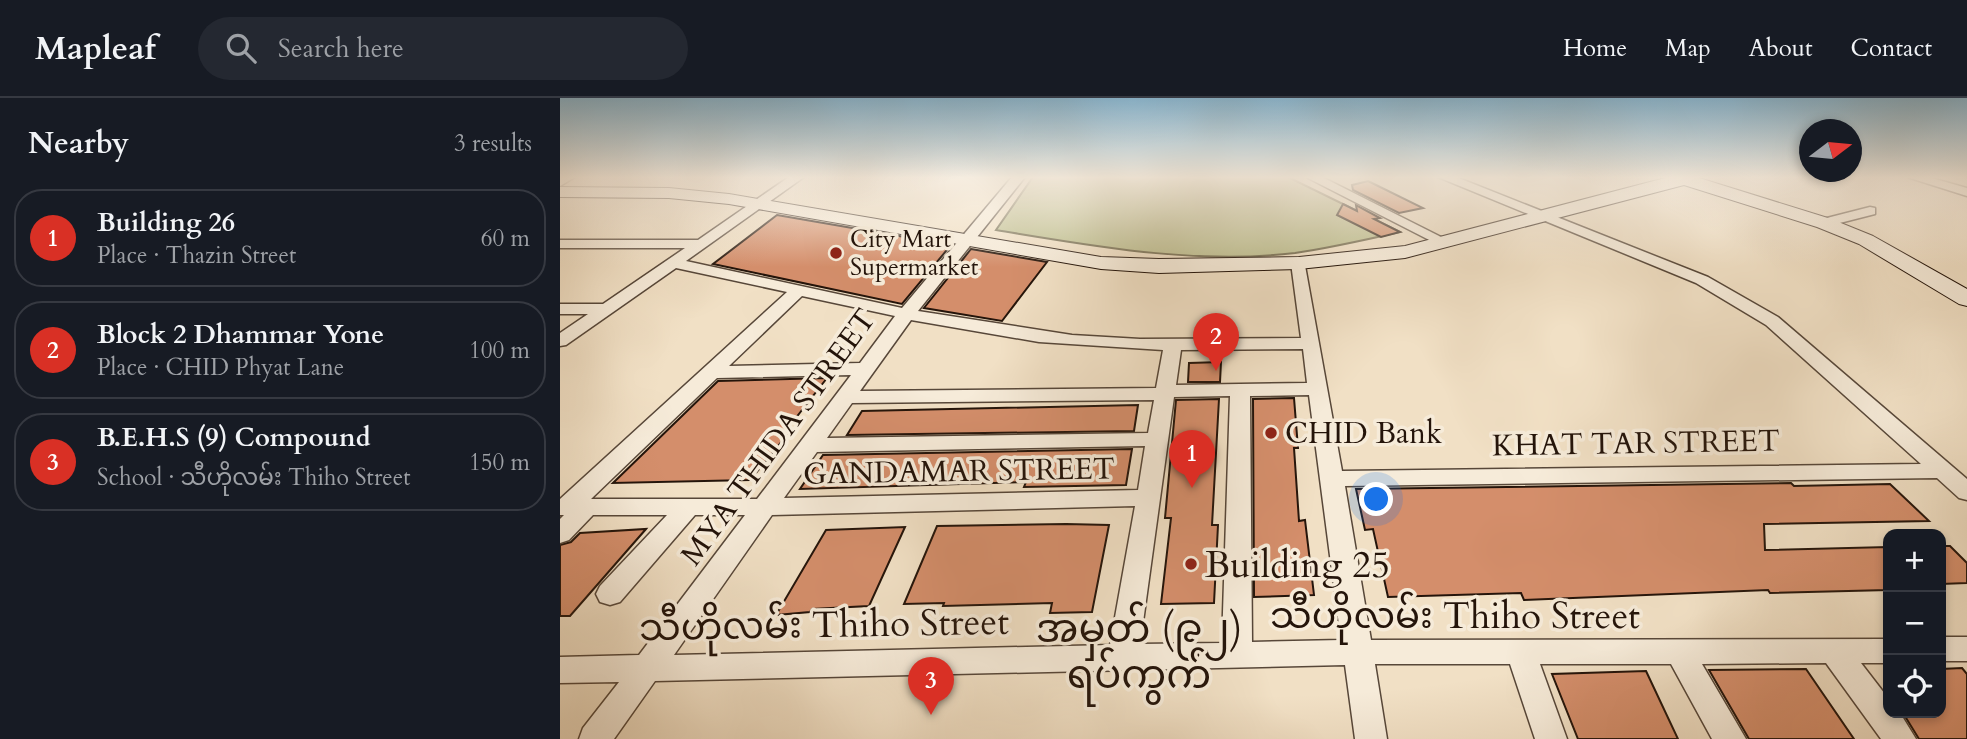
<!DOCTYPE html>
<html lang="en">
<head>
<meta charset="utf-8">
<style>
	:root { --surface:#171b24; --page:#242831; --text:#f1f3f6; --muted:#9ea1a6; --line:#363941; --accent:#d93025 }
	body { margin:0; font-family:Cardo,"Noto Sans Myanmar",serif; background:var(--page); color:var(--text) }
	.controls { position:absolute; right:21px; bottom:21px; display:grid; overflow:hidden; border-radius:14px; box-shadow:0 4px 10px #0003 }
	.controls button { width:63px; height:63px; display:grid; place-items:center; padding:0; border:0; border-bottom:2px solid var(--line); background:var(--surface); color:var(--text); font:35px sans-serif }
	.compass { position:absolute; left:1239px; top:21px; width:63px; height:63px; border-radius:50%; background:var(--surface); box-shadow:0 4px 10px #0003; rotate:74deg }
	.you { position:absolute; left:817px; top:402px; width:24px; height:24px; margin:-18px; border:5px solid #fff; border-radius:50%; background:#1a73e8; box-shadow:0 0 0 10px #1a73e833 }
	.badge { display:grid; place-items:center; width:46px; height:46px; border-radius:50%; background:var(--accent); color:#fff; font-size:23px; font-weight:700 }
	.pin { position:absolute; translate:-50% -58px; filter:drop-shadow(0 2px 4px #0008) }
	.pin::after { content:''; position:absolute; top:37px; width:24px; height:21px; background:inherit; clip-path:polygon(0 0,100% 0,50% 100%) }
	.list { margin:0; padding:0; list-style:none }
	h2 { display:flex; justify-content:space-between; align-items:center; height:91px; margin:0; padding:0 28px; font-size:30px }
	h2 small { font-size:23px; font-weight:400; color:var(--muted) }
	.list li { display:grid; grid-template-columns:46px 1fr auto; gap:21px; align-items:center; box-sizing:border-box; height:98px; margin:0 14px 14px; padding:0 14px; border:2px solid var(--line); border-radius:28px }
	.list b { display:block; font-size:26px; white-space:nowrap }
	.list p { margin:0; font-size:23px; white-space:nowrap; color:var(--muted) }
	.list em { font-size:23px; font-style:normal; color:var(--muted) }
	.icon { flex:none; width:38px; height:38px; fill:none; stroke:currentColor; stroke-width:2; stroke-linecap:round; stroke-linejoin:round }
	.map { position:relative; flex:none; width:1407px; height:641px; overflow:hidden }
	header { display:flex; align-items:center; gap:42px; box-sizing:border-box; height:98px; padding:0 35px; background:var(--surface); border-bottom:2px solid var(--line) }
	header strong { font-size:33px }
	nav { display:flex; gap:38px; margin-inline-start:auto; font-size:24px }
	.search { width:490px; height:63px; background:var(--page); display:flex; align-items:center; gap:18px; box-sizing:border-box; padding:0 24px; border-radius:38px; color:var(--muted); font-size:26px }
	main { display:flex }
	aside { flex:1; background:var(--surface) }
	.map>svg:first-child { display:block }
	.green { fill:#bfc191; stroke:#726a4e; stroke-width:2 }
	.building { fill:#d48e6b; stroke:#24140a; stroke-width:2 }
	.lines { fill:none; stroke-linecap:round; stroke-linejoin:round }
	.street-casing { stroke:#574739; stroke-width:3 }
	.secondary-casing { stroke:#24140a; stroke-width:2 }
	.street { fill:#f6ebd9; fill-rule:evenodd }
	.secondary { fill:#f6ebd9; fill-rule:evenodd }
	.poi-dot { fill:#8f2418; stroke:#f6ebd9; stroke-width:2.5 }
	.labels { text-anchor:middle; stroke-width:7; stroke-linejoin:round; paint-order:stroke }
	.far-poi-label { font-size:24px; fill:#24140a; stroke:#f6ebd9; text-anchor:start }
	.poi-label { font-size:30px; fill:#24140a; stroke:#f6ebd9; text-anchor:start }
	.street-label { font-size:30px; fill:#24140a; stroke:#f6ebd9 }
	.near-poi-label { font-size:37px; fill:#24140a; stroke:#f6ebd9; text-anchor:start }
	.near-street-label { font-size:37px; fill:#24140a; stroke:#f6ebd9 }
	.near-quarter-label { font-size:40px; fill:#24140a; stroke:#f6ebd9 }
</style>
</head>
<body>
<header>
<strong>Mapleaf</strong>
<div class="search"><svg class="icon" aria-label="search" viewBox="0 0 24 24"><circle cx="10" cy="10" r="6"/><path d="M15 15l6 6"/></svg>Search here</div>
<nav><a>Home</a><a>Map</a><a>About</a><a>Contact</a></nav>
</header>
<main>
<aside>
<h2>Nearby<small>3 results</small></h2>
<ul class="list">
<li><span class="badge">1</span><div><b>Building 26</b><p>Place · Thazin Street</p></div><em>60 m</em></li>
<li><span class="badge">2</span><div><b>Block 2 Dhammar Yone</b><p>Place · CHID Phyat Lane</p></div><em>100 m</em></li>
<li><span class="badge">3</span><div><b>B.E.H.S (9) Compound</b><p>School · သီဟိုလမ်း Thiho Street</p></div><em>150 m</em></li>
</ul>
</aside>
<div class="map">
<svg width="1407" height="641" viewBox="0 0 1407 641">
	<rect width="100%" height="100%" fill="#f1e0c5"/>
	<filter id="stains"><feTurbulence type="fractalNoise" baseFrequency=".00286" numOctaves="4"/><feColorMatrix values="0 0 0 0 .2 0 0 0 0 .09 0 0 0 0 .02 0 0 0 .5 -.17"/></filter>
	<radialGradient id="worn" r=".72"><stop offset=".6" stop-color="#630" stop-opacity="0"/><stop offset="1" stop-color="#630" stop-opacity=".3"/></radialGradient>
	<path class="green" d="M473,79H728L840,134C805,142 770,150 735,155C635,167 534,148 436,132Z"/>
	<g class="building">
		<polygon points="808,83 863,110 839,115 793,92 792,87"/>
		<polygon points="783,106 797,113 796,107 820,120 814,121 840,134 821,139 777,117"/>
		<polygon points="217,117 391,147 342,206 153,166"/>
		<polygon points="411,151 487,164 442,223 364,210"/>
		<polygon points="661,264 660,284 628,284 629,265"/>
		<polygon points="267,280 228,330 233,330 190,382 53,385 158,283"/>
		<polygon points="734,300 738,350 734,350 739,423 745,422 754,497 694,499 693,301"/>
		<polygon points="659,301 652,427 658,427 654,505 601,506 611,420 605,420 616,302"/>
		<polygon points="578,307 574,333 287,337 302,313"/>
		<polygon points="572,351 566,387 464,389 466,384 240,391 263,357"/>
		<polygon points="1231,385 1234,388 1330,386 1369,423 1204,426 1205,452 1328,449 1328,492 1210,495 1208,492 964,502 961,495 828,499 813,431 805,432 796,391"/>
		<polygon points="506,426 549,427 532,514 490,515 492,505 383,508 384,505 344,506 377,428"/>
		<polygon points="345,429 309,508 252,511 250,514 216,517 266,432"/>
		<polygon points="86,431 10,518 0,518 0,447 11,444 20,435"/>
		<polygon points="1381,448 1390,448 1407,465 1407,485 1381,486"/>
		<polygon points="1402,570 1407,576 1407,641 1359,641 1343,615 1381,615 1381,571"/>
		<polygon points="1246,571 1294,641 1189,641 1149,572"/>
		<polygon points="1086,573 1118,641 1018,641 992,576"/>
	</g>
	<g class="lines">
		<g class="street-casing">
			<g id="street">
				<polygon points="0,79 15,79 0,88"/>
				<path d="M229,79H244L126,163L342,210L452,79H465L358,213L512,237L580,241L741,240L731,165L739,160L744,162L782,373L1361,366L1206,227L1136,185L878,79H896L1148,179L1218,219L1407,381V402L1399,400L1377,380L785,388L811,542L1328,541V565H1301L1328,600V615H1340L1356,641H1321L1266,565L1142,566L1186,641H1152L1111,566H980L1007,641H975L950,566H815L827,641H795L785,567L95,583L54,641H19L23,630L59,584L0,585V559L79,557L185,417H135L60,504L50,507L40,504L36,496L40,488L107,417H33L9,442L0,445V421L4,417H0V401L227,194L116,170L6,247L0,248V235L28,216H0V206H43L125,150H0V142H138ZM242,198L335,218L300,265L169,268ZM351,222L479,244L603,252L596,290L300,293ZM743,251L747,285L616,287L621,252ZM291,277L197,401H31L157,280ZM749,297L781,542L692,544L690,298ZM670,298L662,545L580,546L614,299ZM594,302L588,335L267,340L292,305ZM585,348L578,392L224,400L257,354ZM575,408L550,547L114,557L212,417Z"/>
				<polygon points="746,79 762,79 891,144 889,147 879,147"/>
				<polygon points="1347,79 1368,79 1407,90 1407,98"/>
				<polygon points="1310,109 1315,110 1315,116 1264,129 1257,125 1259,122"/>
				<rect x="1381" y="539" width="26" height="24"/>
			</g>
		</g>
		<g class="secondary-casing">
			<polygon id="secondary" points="1109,79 1136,79 1271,121 1313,138 1407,191 1407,208 1399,206 1299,146 1257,129 1124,87 845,160 739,171 599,175 541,171 169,106 109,100 0,99 0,89 109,90 169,96 541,159 599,161 739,159 845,148"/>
		</g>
		<use href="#street" class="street"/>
		<use href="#secondary" class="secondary"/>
	</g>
	<linearGradient id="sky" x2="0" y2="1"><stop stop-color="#89b8d4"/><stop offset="0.47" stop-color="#f9f1e5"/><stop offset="1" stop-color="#f9f1e5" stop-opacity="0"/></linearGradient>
	<rect width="1407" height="169" fill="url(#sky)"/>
	<g class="poi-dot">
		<circle cx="276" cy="155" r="7"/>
		<circle cx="711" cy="335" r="7"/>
		<circle cx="631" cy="466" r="7"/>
	</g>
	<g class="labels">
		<g class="far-poi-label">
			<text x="290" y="149">City Mart<tspan x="290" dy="28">Supermarket</tspan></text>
		</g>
		<g class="poi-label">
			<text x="725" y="345">CHID Bank</text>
		</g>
		<g class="street-label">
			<text transform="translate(218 339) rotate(-54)" y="10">MYA THIDA STREET</text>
			<text transform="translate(1076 345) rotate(-1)" y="10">KHAT TAR STREET</text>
			<text transform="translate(399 373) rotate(-1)" y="10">GANDAMAR STREET</text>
		</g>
		<g class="near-poi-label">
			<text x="645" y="479">Building 25</text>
		</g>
		<g class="near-street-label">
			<text x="895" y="530">သီဟိုလမ်း Thiho Street</text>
			<text transform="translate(264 526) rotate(-1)" y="13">သီဟိုလမ်း Thiho Street</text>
		</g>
		<g class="near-quarter-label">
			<text x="579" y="544">အမှတ် (၉၂)<tspan x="579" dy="46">ရပ်ကွက်</tspan></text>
		</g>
	</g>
	<rect width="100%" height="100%" filter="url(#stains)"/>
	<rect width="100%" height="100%" fill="url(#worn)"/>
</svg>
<div class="controls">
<button>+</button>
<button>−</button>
<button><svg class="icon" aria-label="locate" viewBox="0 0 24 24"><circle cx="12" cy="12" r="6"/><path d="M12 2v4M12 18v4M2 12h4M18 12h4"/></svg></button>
</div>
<svg class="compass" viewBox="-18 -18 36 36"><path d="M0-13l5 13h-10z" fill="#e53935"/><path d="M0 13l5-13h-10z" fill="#9ea1a6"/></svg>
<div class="you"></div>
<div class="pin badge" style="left:632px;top:390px">1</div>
<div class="pin badge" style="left:656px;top:273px">2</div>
<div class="pin badge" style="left:371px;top:617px">3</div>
</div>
</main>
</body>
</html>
